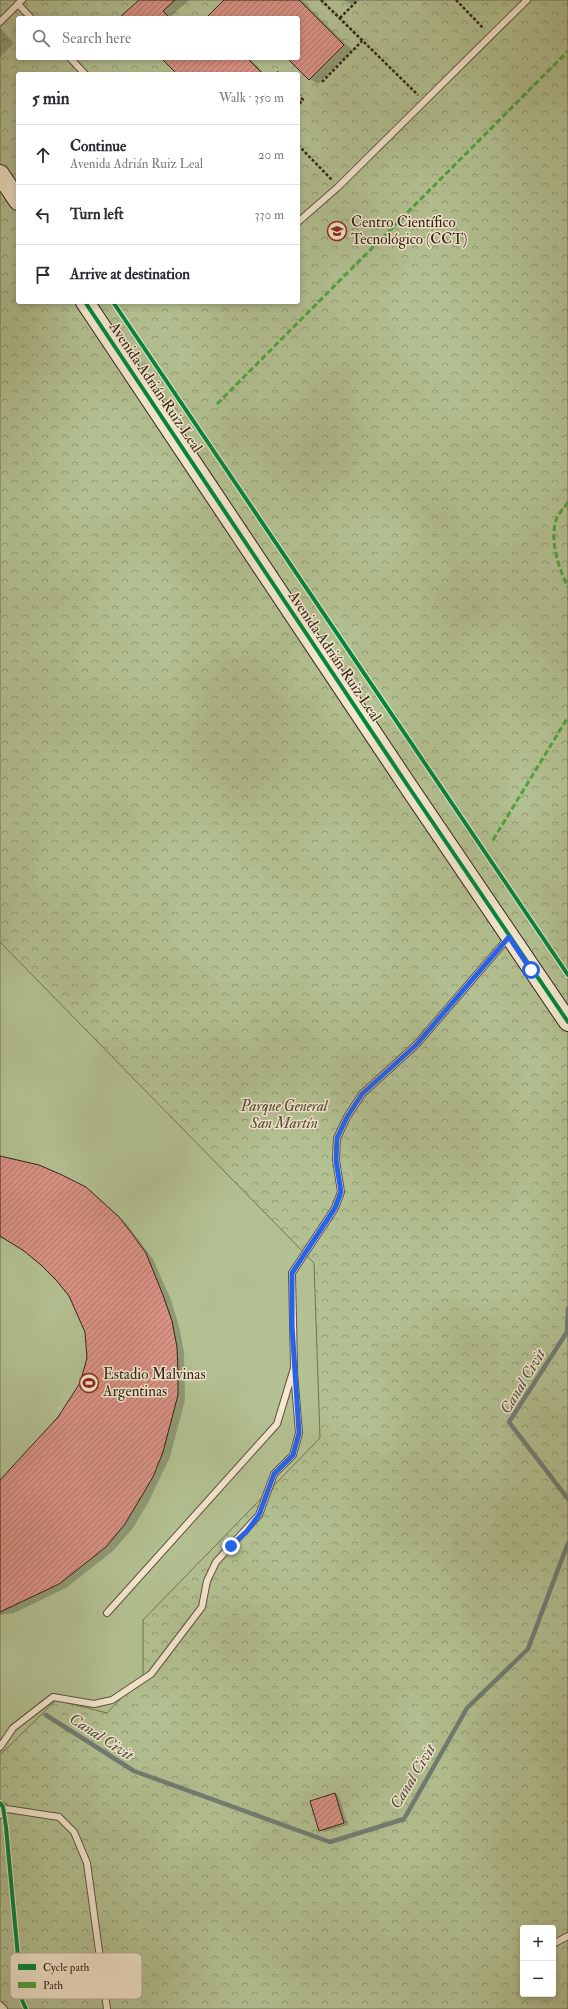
<!DOCTYPE html>
<html lang="en">
<head>
<meta charset="utf-8">
<style>
	:root { --surface:#fff; --page:#f2f2f3; --text:#2b2b33; --muted:#7c7c81; --line:#e1e1e2 }
	body { margin:0; font-family:"IM FELL Double Pica",serif; background:var(--page); color:var(--text) }
	.controls { position:absolute; right:12px; bottom:12px; display:grid; overflow:hidden; border-radius:4px; box-shadow:0 2px 6px #0003 }
	.controls button { width:36px; height:36px; display:grid; place-items:center; padding:0; border:0; border-bottom:1px solid var(--line); background:var(--surface); color:var(--text); font:20px sans-serif }
	.stop { position:absolute; width:12px; height:12px; margin:-9px; border:3px solid #2563eb; border-radius:50%; background:#fff }
	.stop.end { background:#2563eb; border-color:#fff; box-shadow:0 1px 4px #0008 }
	.list { margin:0; padding:0; list-style:none }
	h2 { display:flex; justify-content:space-between; align-items:center; height:52px; margin:0; padding:0 16px; font-size:17px }
	h2 small { font-size:13px; font-weight:400; color:var(--muted) }
	.list li { display:grid; grid-template-columns:26px 1fr auto; gap:12px; align-items:center; box-sizing:border-box; height:60px; padding:0 16px; border-top:1px solid var(--line) }
	.list b { display:block; font-size:15px; white-space:nowrap }
	.list p { margin:0; font-size:13px; white-space:nowrap; color:var(--muted) }
	.list em { font-size:13px; font-style:normal; color:var(--muted) }
	.icon { flex:none; width:22px; height:22px; fill:none; stroke:currentColor; stroke-width:2; stroke-linecap:round; stroke-linejoin:round }
	.map { position:relative; flex:none; width:568px; height:2009px; overflow:hidden }
	.search { position:absolute; background:var(--surface); box-shadow:0 2px 6px #0003; left:16px; top:16px; width:284px; height:44px; display:flex; align-items:center; gap:10px; box-sizing:border-box; padding:0 14px; border-radius:4px; color:var(--muted); font-size:15px }
	.panel { position:absolute; background:var(--surface); box-shadow:0 2px 6px #0003; left:16px; top:72px; width:284px; height:232px; border-radius:4px }
	.map>svg:first-child { display:block }
	.park { fill:url(#park-crowns); stroke:#737256; fill-rule:evenodd }
	.pitch { fill:#b3c192; stroke:#737256 }
	.shadow { fill:#0003 }
	.lines { fill:none; stroke-linecap:round; stroke-linejoin:round }
	.stream { stroke:#707e75; stroke-width:4.5 }
	.building { fill:url(#building-hatch); stroke:#33231b }
	.lane-casing { stroke:#625142; stroke-width:8 }
	.secondary-casing { stroke:#33231b; stroke-width:20 }
	.path { stroke:#33231b; stroke-width:2.5; stroke-dasharray:3 2; stroke-linecap:butt }
	.lane { stroke:#f4e8cf; stroke-width:6 }
	.secondary { stroke:#f4e8cf; stroke-width:18 }
	.quiet { stroke:#52a240; stroke-width:3; stroke-dasharray:6 3; stroke-linecap:butt }
	.cycleway-casing { stroke:#f4e8cf; stroke-width:6 }
	.cycleway { stroke:#00873e; stroke-width:4 }
	.route { stroke:#2563eb; stroke-width:5 }
	.labels { text-anchor:middle; stroke-width:3; stroke-linejoin:round; paint-order:stroke }
	.poi-label { font-size:15px; fill:#33231b; stroke:#f4e8cf; text-anchor:start }
	.street-label { font-size:15px; fill:#33231b; stroke:#f4e8cf }
	.park-label { font-size:15px; font-style:italic; fill:#534a39; stroke:#f4e8cf }
	.water-label { font-size:16px; font-style:italic; fill:#525148; stroke:#f4e8cf }
	.key { fill:#f4e8cf; stroke:#baad99; stroke-width:1 }
	.key-label { font-size:11px; fill:#33231b }
</style>
</head>
<body>
<div class="map">
<svg width="568" height="2009" viewBox="0 0 568 2009">
	<defs>
		<pattern id="park-crowns" width="20" height="18" patternUnits="userSpaceOnUse"><rect width="20" height="18" fill="#b3c192"/><path d="M2 6a3 3 0 1 1 6 0M12 15a3 3 0 1 1 6 0" fill="none" stroke="#929c76"/></pattern>
		<pattern id="building-hatch" width="6" height="6" patternUnits="userSpaceOnUse"><rect width="6" height="6" fill="#d99285"/><path d="M-1 1l2-2M0 6l6-6M5 7l2-2" fill="none" stroke="#b1776c"/></pattern>
	</defs>
	<rect width="100%" height="100%" fill="#eedbb5"/>
	<filter id="stains"><feTurbulence type="fractalNoise" baseFrequency=".005" numOctaves="4"/><feColorMatrix values="0 0 0 0 .2 0 0 0 0 .09 0 0 0 0 .02 0 0 0 .5 -.17"/></filter>
	<radialGradient id="worn" r=".72"><stop offset=".6" stop-color="#630" stop-opacity="0"/><stop offset="1" stop-color="#630" stop-opacity=".3"/></radialGradient>
	<path class="park" d="M0,0H568V2009H0ZM18,18H298V58H18ZM18,74H298V302H18ZM523,1928H553V1994H523Z"/>
	<polygon class="pitch" points="0,942 314,1263 320,1438 143,1620 143,1675 107,1713 56,1700 0,1755"/>
	<g class="shadow">
		<polygon points="140,0 189,0 171,16 173,18 121,18"/>
		<polygon points="225,0 302,0 352,50 318,84 310,79 289,58 298,58 298,18 207,18"/>
		<polygon points="344,0 356,0 352,5"/>
		<polygon points="0,28 14,43 0,57"/>
		<polygon points="168,58 249,58 265,74 179,74"/>
		<polygon points="0,1157 10,1158 62,1176 93,1193 126,1223 153,1259 171,1300 179,1326 184,1352 185,1400 170,1457 148,1503 133,1528 113,1551 66,1588 14,1613 0,1615 0,1480 48,1430 69,1403 80,1383 88,1358 86,1332 70,1296 57,1279 24,1250 12,1241 0,1238"/>
		<polygon points="335,1794 339,1797 348,1825 324,1832 320,1830"/>
	</g>
	<g class="lines">
		<g class="stream">
			<polyline points="568,1308 567,1332 509,1422 568,1499"/>
			<polyline points="46,1715 134,1771 330,1842 404,1819 467,1708 528,1649 568,1543"/>
		</g>
	</g>
	<g class="building">
		<polygon points="139,0 175,0 163,11 170,18 119,18"/>
		<polygon points="224,0 299,0 344,45 309,80 287,58 298,58 298,18 206,18"/>
		<polygon points="161,58 247,58 263,74 177,74"/>
		<polygon points="0,1156 39,1165 62,1175 86,1187 119,1217 133,1235 146,1253 163,1295 172,1321 177,1347 178,1371 178,1395 163,1452 153,1477 125,1524 106,1547 59,1584 0,1612 0,1480 58,1417 80,1383 87,1358 85,1332 69,1296 56,1280 41,1265 24,1251 0,1236"/>
		<polygon points="335,1793 344,1823 319,1831 310,1801"/>
	</g>
	<g class="lines">
		<g class="lane-casing">
			<g id="lane">
				<polyline points="18,4 31,18"/>
				<polyline points="0,22 22,0"/>
				<polyline points="70,58 85,74"/>
				<polyline points="298,222 338,187 527,0"/>
				<polyline points="107,1613 277,1424 294,1368 292,1273 335,1208 341,1192 336,1160 337,1138 347,1117 362,1094 416,1045 509,937"/>
				<polyline points="0,1747 13,1728 53,1697 94,1704 112,1700 151,1674 202,1607 207,1581 216,1562 259,1515 274,1474 293,1455 299,1433 294,1372"/>
				<polyline points="0,1808 59,1817 74,1832 87,1863 107,2009"/>
				<polyline points="0,1815 3,1807 1,1805"/>
				<polyline points="553,1944 568,1936"/>
				<polyline points="0,2005 4,2009"/>
			</g>
		</g>
		<g class="secondary-casing">
			<g id="secondary">
				<polyline points="0,174 18,201"/>
				<polyline points="85,302 410,789 568,1022"/>
			</g>
		</g>
		<g class="path">
			<polyline points="321,0 418,95"/>
			<polyline points="456,0 484,29"/>
			<polyline points="340,18 358,0"/>
			<polyline points="277,72 279,74"/>
			<polyline points="322,82 362,41"/>
			<polyline points="298,94 303,100 298,105"/>
			<polyline points="298,145 333,181"/>
		</g>
		<use href="#lane" class="lane"/>
		<use href="#secondary" class="secondary"/>
		<g class="quiet">
			<polyline points="217,404 568,51"/>
			<path d="M568,502C565,507 560,512 557,517C549,539 558,567 568,587"/>
			<polyline points="493,840 568,717"/>
		</g>
		<g class="cycleway-casing">
			<g id="cycleway">
				<polyline points="85,302 410,789 568,1022"/>
				<polyline points="113,302 568,975"/>
				<polyline points="0,1803 3,1807 6,1827 22,2000 26,2009"/>
			</g>
		</g>
		<use href="#cycleway" class="cycleway"/>
	</g>
	<g class="lines">
		<polyline class="route" points="231,1546 247,1531 259,1515 274,1474 293,1455 299,1433 292,1326 292,1273 335,1208 341,1192 336,1160 337,1138 347,1117 362,1094 416,1045 509,937 531,970"/>
	</g>
	<defs>
		<g id="university-ring" transform="scale(1)"><circle r="9.5" fill="#f4e8cf" stroke="#8f2418" stroke-width="1.5"/><path d="M0-5L7-2L0 1L-7-2ZM-4 1L0 2.5L4 1V4Q0 6-4 4Z" fill="#8f2418"/></g>
		<g id="stadium-ring" transform="scale(1)"><circle r="9.5" fill="#f4e8cf" stroke="#8f2418" stroke-width="1.5"/><path d="M0-5a6.5 5 0 1 0 0 10a6.5 5 0 1 0 0-10ZM-3.5-1.8h7v3.6h-7Z" fill="#8f2418"/></g>
	</defs>
	<g fill-rule="evenodd">
		<use href="#university-ring" x="337" y="231"/>
		<use href="#stadium-ring" x="89" y="1383"/>
	</g>
	<g class="labels">
		<g class="poi-label">
			<text x="351" y="227">Centro Científico<tspan x="351" dy="17">Tecnológico (CCT)</tspan></text>
			<text x="103" y="1379">Estadio Malvinas<tspan x="103" dy="17">Argentinas</tspan></text>
		</g>
		<g class="street-label">
			<text transform="translate(156 387) rotate(56)" y="5">Avenida Adrián Ruiz Leal</text>
			<text transform="translate(335 656) rotate(56)" y="5">Avenida Adrián Ruiz Leal</text>
		</g>
		<g class="park-label">
			<text x="284" y="1111">Parque General<tspan x="284" dy="17">San Martín</tspan></text>
		</g>
		<g class="water-label">
			<text transform="translate(522 1381) rotate(-59)" y="6">Canal Civit</text>
			<text transform="translate(102 1736) rotate(33)" y="6">Canal Civit</text>
			<text transform="translate(412 1776) rotate(-59)" y="6">Canal Civit</text>
		</g>
	</g>
	<rect x="10" y="1953" width="132" height="46" rx="6" class="key"/>
	<rect x="18" y="1964" width="18" height="6" fill="#00873e"/>
	<rect x="18" y="1982" width="18" height="6" fill="#52a240"/>
	<g class="key-label">
		<text x="43" y="1971">Cycle path</text>
		<text x="43" y="1989">Path</text>
	</g>
	<rect width="100%" height="100%" filter="url(#stains)"/>
	<rect width="100%" height="100%" fill="url(#worn)"/>
</svg>
<div class="controls">
<button>+</button>
<button>−</button>
</div>
<div class="stop" style="left:531px;top:970px"></div>
<div class="stop end" style="left:231px;top:1546px"></div>
<div class="search"><svg class="icon" aria-label="search" viewBox="0 0 24 24"><circle cx="10" cy="10" r="6"/><path d="M15 15l6 6"/></svg>Search here</div>
<section class="panel">
<h2>5 min<small>Walk · 350 m</small></h2>
<ul class="list">
<li><svg class="icon" aria-label="ahead" viewBox="0 0 24 24"><path d="M12 20V5M6 11l6-6 6 6"/></svg><div><b>Continue</b><p>Avenida Adrián Ruiz Leal</p></div><em>20 m</em></li>
<li><svg class="icon" aria-label="left" viewBox="0 0 24 24"><path d="M17 20v-9H6M10 6l-5 5 5 5"/></svg><div><b>Turn left</b></div><em>330 m</em></li>
<li><svg class="icon" aria-label="arrive" viewBox="0 0 24 24"><path d="M6 21V4h12l-3 4 3 4H6"/></svg><div><b>Arrive at destination</b></div></li>
</ul>
</section>
</div>
</body>
</html>
